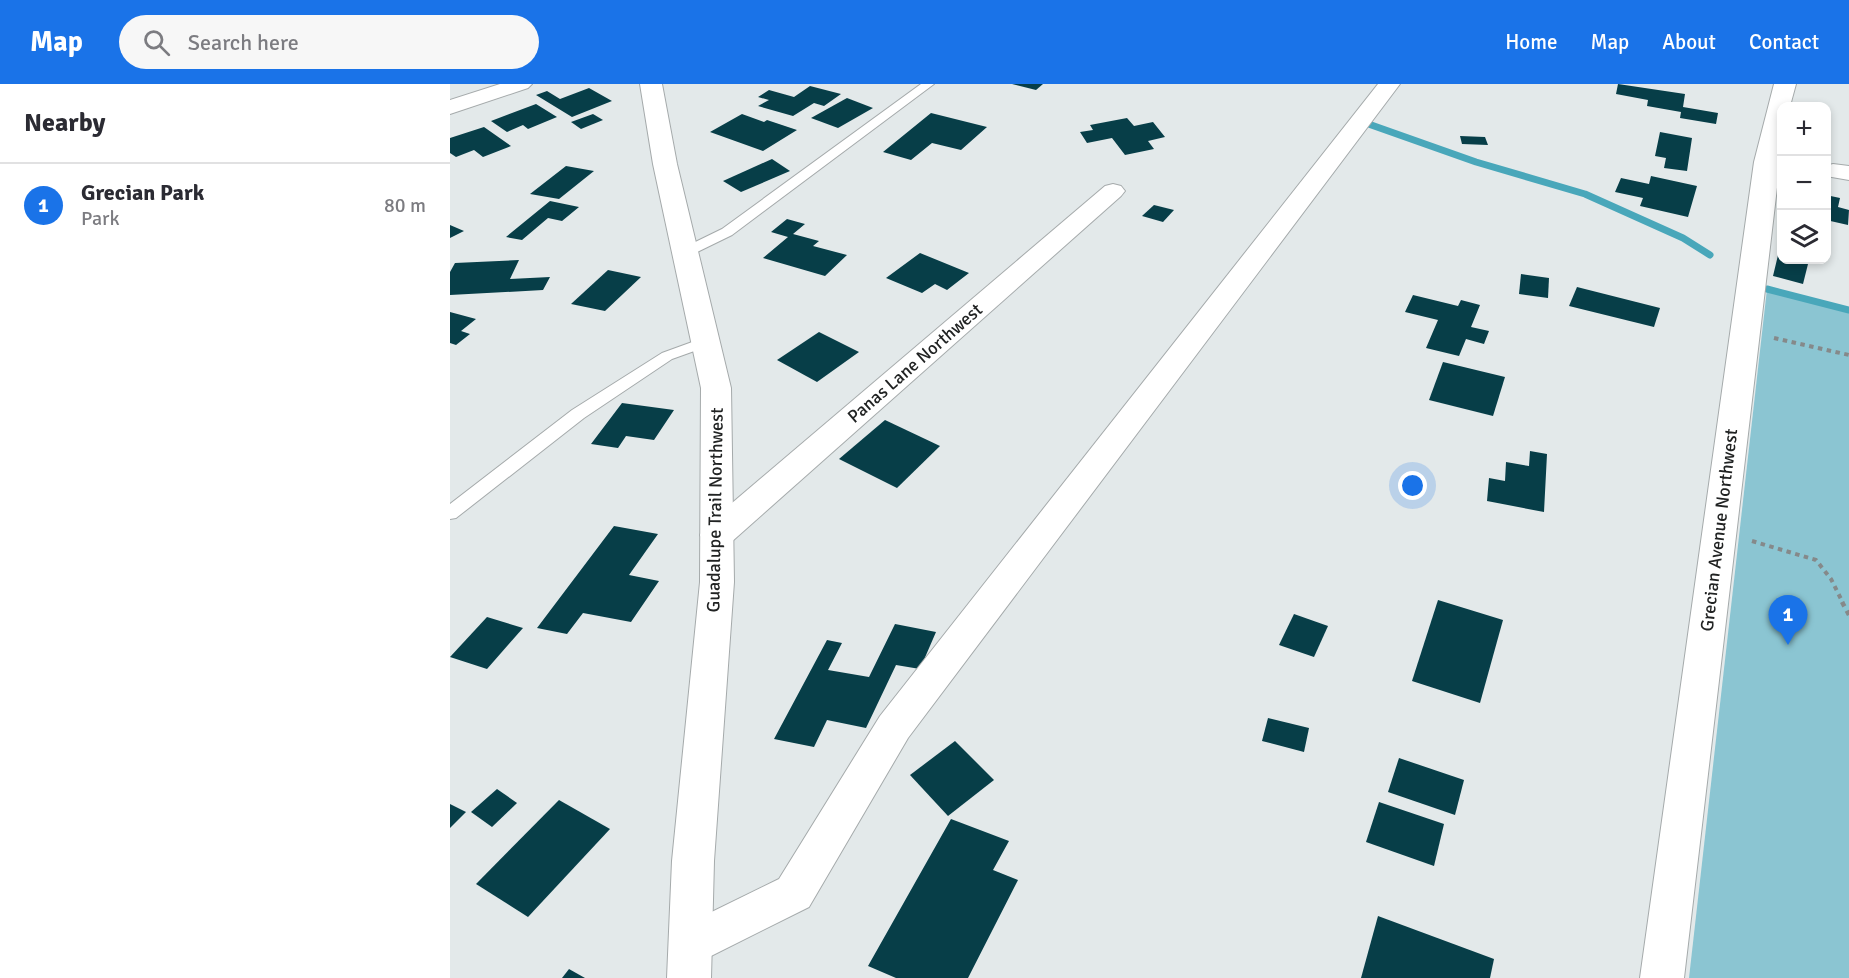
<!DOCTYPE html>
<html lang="en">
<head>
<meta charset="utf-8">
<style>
	:root { --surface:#fff; --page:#f7f7f7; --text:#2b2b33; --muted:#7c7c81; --line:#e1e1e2; --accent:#1a73e8 }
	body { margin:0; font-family:Signika,sans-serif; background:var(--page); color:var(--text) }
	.controls { position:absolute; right:18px; top:18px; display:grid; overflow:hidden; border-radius:12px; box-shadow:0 3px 9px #0003 }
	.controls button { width:54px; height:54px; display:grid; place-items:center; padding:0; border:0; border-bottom:2px solid var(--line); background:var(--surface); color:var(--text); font:30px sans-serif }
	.you { position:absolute; left:963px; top:402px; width:21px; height:21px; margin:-15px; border:4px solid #fff; border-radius:50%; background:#1a73e8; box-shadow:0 0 0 9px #1a73e833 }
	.badge { display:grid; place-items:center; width:39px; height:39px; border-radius:50%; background:var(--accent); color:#fff; font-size:20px; font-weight:700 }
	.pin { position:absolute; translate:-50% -50px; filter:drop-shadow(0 2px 3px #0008) }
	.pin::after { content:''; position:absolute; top:32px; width:21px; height:18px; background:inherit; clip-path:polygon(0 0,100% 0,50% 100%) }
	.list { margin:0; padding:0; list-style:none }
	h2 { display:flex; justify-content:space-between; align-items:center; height:78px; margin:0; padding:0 24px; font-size:26px }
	h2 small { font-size:20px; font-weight:400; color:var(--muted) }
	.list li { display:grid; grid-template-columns:39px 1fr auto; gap:18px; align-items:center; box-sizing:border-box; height:84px; padding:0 24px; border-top:2px solid var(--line) }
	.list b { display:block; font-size:22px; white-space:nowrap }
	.list p { margin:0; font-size:20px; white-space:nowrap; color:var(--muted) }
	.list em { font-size:20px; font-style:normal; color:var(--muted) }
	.icon { flex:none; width:33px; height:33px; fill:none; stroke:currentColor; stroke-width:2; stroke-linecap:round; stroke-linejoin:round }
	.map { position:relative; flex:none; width:1399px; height:894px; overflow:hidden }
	header { display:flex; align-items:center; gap:36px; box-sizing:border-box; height:84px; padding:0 30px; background:var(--accent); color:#fff }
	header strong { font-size:28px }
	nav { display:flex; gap:33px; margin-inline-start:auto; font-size:21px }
	.search { width:420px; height:54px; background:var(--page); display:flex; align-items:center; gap:15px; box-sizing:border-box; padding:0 21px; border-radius:33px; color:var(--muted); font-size:22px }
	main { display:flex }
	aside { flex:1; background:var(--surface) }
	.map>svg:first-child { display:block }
	.green { fill:#8bc5d2 }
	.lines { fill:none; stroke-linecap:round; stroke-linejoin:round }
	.stream { stroke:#49a7ba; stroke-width:7 }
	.building { fill:#073e48 }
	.service-casing { stroke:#a5aaab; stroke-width:2 }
	.minor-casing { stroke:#a5aaab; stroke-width:2 }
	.tertiary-casing { stroke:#a5aaab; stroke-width:2 }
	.path-far1 { stroke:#85898a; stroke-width:4; stroke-dasharray:4.5 4.5; stroke-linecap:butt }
	.path { stroke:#85898a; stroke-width:4.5; stroke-dasharray:5 5; stroke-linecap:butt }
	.service { fill:#fff; fill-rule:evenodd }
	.minor { fill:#fff; fill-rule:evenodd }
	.tertiary { fill:#fff; fill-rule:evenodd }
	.labels { text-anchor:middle; stroke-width:6; stroke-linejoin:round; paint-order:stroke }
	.street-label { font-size:18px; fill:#212323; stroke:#fff }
</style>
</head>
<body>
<header>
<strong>Map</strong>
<div class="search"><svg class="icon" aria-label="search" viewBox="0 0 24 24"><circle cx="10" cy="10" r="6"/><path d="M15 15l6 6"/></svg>Search here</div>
<nav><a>Home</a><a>Map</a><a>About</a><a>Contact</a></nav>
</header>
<main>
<aside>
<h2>Nearby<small></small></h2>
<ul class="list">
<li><span class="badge">1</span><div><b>Grecian Park</b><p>Park</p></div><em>80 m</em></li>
</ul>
</aside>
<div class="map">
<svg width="1399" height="894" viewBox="0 0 1399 894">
	<rect width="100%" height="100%" fill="#e3e9ea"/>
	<polygon class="green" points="1317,205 1399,227 1399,894 1239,894"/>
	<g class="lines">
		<g class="stream">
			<polyline points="910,37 1026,78 1135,110 1233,154 1260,171"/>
			<polyline points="1317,205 1399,226"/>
		</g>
	</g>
	<g class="building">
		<polygon points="562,0 593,0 586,6"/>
		<polygon points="1168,0 1235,10 1233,23 1268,29 1266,40 1230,34 1231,28 1197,22 1198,16 1166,10"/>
		<polygon points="360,2 391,10 374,22 364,19 343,32 308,22 319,16 308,13 319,6 344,13"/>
		<polygon points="139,4 162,17 122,33 86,11 97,7 110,15"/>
		<polygon points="397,14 423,24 388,44 361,34"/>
		<polygon points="86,20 107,33 78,45 73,41 57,48 41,37"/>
		<polygon points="481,29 537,43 511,66 482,59 461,76 433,68"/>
		<polygon points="143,30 153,36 131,45 121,38"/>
		<polygon points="292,30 314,38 317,36 347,46 313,67 260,48"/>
		<polygon points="677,34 684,42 703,38 715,53 698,57 704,65 675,71 662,54 637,59 630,48 643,46 640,41"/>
		<polygon points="34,43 61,62 33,73 24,66 6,73 0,69 0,54"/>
		<polygon points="1210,48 1242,54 1237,87 1214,84 1216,74 1205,72"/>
		<polygon points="1010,52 1035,53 1038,61 1012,60"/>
		<polygon points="322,75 340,87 291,108 273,97"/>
		<polygon points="116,82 144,87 109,115 80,110"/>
		<polygon points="1201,92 1247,102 1238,133 1190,122 1193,114 1165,108 1171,94 1199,100"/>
		<polygon points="1376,111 1390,114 1388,123 1399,126 1398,141 1376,136"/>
		<polygon points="100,117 129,123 112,137 98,134 72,156 56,153"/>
		<polygon points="704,121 724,126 713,138 692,132"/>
		<polygon points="337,135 355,140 343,150 369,157 363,162 397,171 375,192 313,174 338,153 321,148"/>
		<polygon points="0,141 14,147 0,154"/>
		<polygon points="1329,167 1332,176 1359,176 1353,200 1323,192"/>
		<polygon points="470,169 519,189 497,206 485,200 472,209 436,194"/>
		<polygon points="69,176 60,195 100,193 93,206 0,211 0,188 5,179"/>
		<polygon points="158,186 191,193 155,227 121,220"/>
		<polygon points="1071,190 1099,194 1098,214 1069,210"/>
		<polygon points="1127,203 1210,224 1204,243 1119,222"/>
		<polygon points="963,211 1008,222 1011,216 1030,221 1021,243 1039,247 1034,260 1016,255 1009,272 976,264 988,236 955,228"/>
		<polygon points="0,228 26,235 11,247 20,250 6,261 0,259"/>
		<polygon points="369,248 409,268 367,298 327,276"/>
		<polygon points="993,278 1055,293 1043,332 979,316"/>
		<polygon points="172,319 224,326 204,356 176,352 168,364 141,360"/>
		<polygon points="435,336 490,362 447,404 389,375"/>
		<polygon points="1080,367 1097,370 1094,428 1037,417 1039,394 1055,397 1056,378 1079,382"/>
		<polygon points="164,442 208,450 179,491 209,497 181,538 133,529 117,550 87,544"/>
		<polygon points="988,516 1053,536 1030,619 962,597"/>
		<polygon points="844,530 878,542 864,573 829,561"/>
		<polygon points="37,533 73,544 37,585 0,573"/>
		<polygon points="445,540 486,548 470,585 446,581 416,644 377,636 364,663 324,655 377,556 392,559 378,586 419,593"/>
		<polygon points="818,634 859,644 854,668 812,657"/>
		<polygon points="505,657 544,696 498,732 460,691"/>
		<polygon points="949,674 1014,696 1005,731 938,708"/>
		<polygon points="47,705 67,719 42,743 21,728"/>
		<polygon points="109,716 160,745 78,833 26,800"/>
		<polygon points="929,718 994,740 984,782 916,758"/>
		<polygon points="0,720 16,728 0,744"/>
		<polygon points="501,735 559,757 543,786 568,796 518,894 446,894 418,882"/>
		<polygon points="928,832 1044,875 1040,894 911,894"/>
		<polygon points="119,885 135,894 112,894"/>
	</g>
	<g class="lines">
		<g class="service-casing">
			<g id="service">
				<polygon points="471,0 484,0 282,151 241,171 231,171 231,165 272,145"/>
				<polygon points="256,253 261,255 264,258 261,261 222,275 134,334 6,434 0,435 0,420 122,326 212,269"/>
			</g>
		</g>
		<g class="minor-casing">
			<g id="minor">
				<polygon points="50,0 82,0 78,4 0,30 0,16"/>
				<polygon points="928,0 950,0 458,654 359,823 241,882 225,876 219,861 225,846 329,795 430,632"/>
				<polygon points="1324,0 1346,0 1340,22 1332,22 1332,61 1234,894 1190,894 1304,78"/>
				<polygon points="1383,80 1399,82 1399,96 1376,92 1376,82"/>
				<polygon points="663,100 671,102 675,107 671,112 279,460 267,463 255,460 250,451 255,442 655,102"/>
			</g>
		</g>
		<g class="tertiary-casing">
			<polygon id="tertiary" points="190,0 212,0 227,80 281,304 284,498 264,777 261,894 217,894 222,777 250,498 251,304 203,80"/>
		</g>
		<g class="path-far1">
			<polyline points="1324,254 1399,271"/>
			<polyline points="1302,457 1366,476 1381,495 1393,519"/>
		</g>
		<polyline class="path" points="1392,518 1399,531"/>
		<use href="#service" class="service"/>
		<use href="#minor" class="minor"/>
		<use href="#tertiary" class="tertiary"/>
	</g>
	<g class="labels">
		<g class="street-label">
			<text transform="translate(465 279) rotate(-41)" y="6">Panas Lane Northwest</text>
			<text transform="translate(265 426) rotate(-89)" y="6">Guadalupe Trail Northwest</text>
			<text transform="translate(1269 446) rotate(-83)" y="6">Grecian Avenue Northwest</text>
		</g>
	</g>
</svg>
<div class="controls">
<button>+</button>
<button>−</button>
<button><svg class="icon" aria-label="layers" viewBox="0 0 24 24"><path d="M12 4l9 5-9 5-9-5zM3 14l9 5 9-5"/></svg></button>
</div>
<div class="you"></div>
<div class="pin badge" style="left:1338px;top:561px">1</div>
</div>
</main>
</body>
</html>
